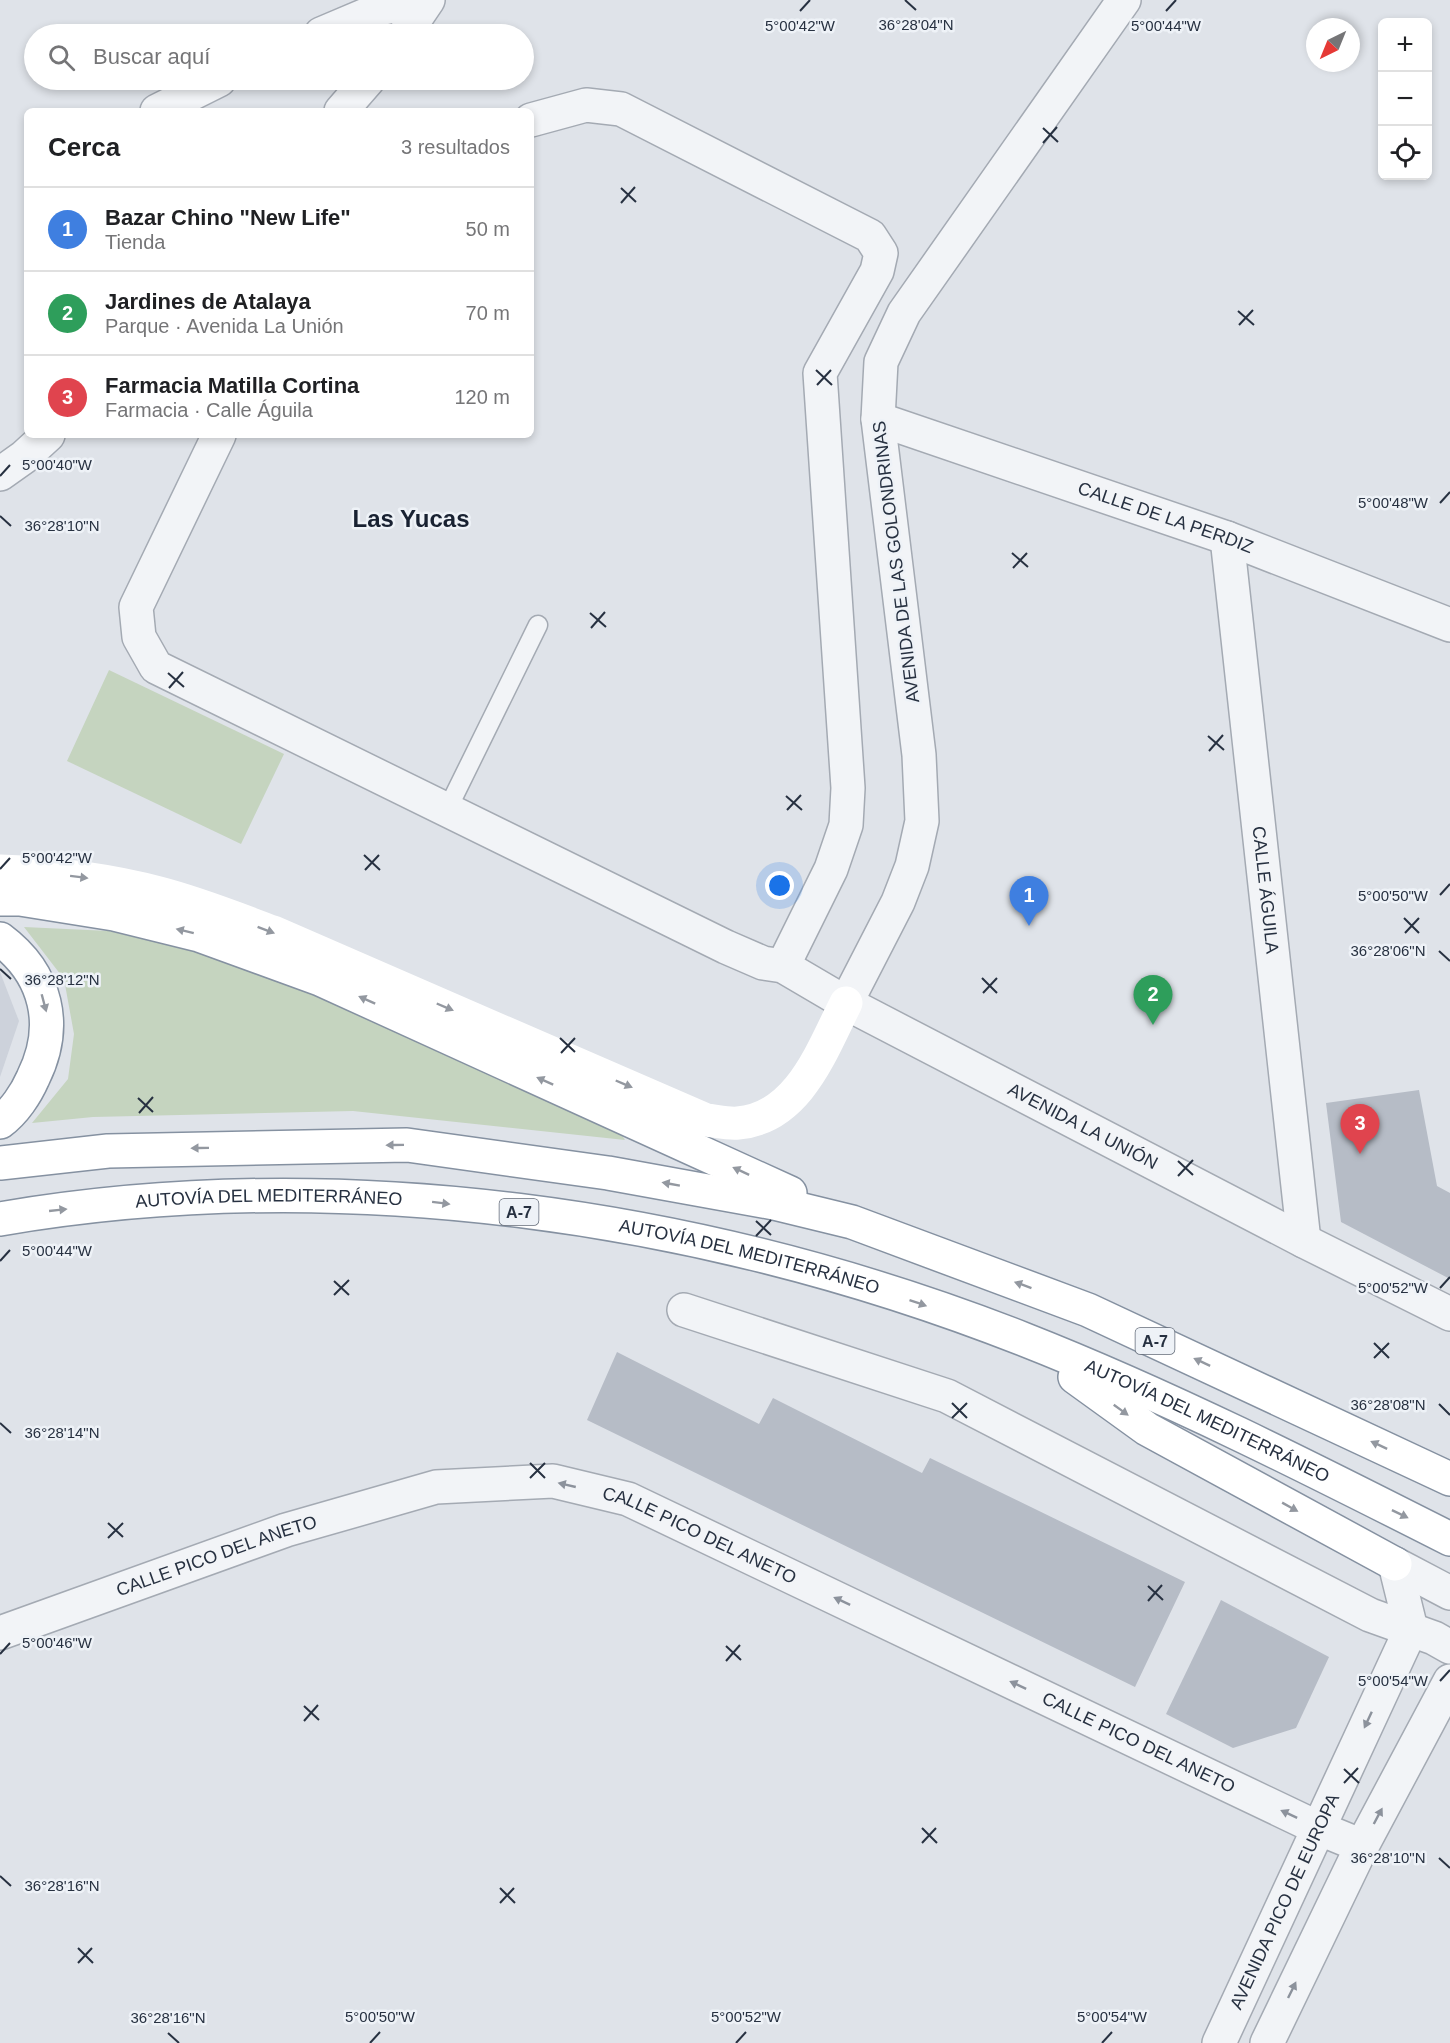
<!DOCTYPE html>
<html lang="es">
<head>
<meta charset="utf-8">
<style>
	:root { --surface:#fff; --page:#f2f2f2; --text:#202124; --muted:#757577; --line:#e0e0e0; --accent:#ea580c }
	body { margin:0; font-family:Helvetica,sans-serif; background:var(--page); color:var(--text) }
	.controls { position:absolute; right:18px; top:18px; display:grid; overflow:hidden; border-radius:9px; box-shadow:0 3px 9px #0003 }
	.controls button { width:54px; height:54px; display:grid; place-items:center; padding:0; border:0; border-bottom:2px solid var(--line); background:var(--surface); color:var(--text); font:30px sans-serif }
	.compass { position:absolute; left:1306px; top:18px; width:54px; height:54px; border-radius:50%; background:var(--surface); box-shadow:0 3px 9px #0003; rotate:223deg }
	.you { position:absolute; left:780px; top:886px; width:21px; height:21px; margin:-15px; border:4px solid #fff; border-radius:50%; background:#1a73e8; box-shadow:0 0 0 9px #1a73e833 }
	.badge { display:grid; place-items:center; width:39px; height:39px; border-radius:50%; background:var(--accent); color:#fff; font-size:20px; font-weight:700 }
	.pin { position:absolute; translate:-50% -50px; filter:drop-shadow(0 2px 3px #0008) }
	.pin::after { content:''; position:absolute; top:32px; width:21px; height:18px; background:inherit; clip-path:polygon(0 0,100% 0,50% 100%) }
	.list { margin:0; padding:0; list-style:none }
	h2 { display:flex; justify-content:space-between; align-items:center; height:78px; margin:0; padding:0 24px; font-size:26px }
	h2 small { font-size:20px; font-weight:400; color:var(--muted) }
	.list li { display:grid; grid-template-columns:39px 1fr auto; gap:18px; align-items:center; box-sizing:border-box; height:84px; padding:0 24px; border-top:2px solid var(--line) }
	.list b { display:block; font-size:22px; white-space:nowrap }
	.list p { margin:0; font-size:20px; white-space:nowrap; color:var(--muted) }
	.list em { font-size:20px; font-style:normal; color:var(--muted) }
	.icon { flex:none; width:33px; height:33px; fill:none; stroke:currentColor; stroke-width:2; stroke-linecap:round; stroke-linejoin:round }
	.map { position:relative; flex:none; width:1450px; height:2043px; overflow:hidden }
	.search { position:absolute; background:var(--surface); box-shadow:0 3px 9px #0003; left:24px; top:24px; width:510px; height:66px; display:flex; align-items:center; gap:15px; box-sizing:border-box; padding:0 21px; border-radius:33px; color:var(--muted); font-size:22px }
	.panel { position:absolute; background:var(--surface); box-shadow:0 3px 9px #0003; left:24px; top:108px; width:510px; height:330px; border-radius:9px }
	.map>svg:first-child { display:block }
	.built { fill:#cdd2db }
	.green { fill:#c5d4bf }
	.building { fill:#b6bcc6 }
	.lines { fill:none; stroke-linecap:round; stroke-linejoin:round }
	.service-casing { stroke:#a4aab3; stroke-width:21 }
	.minor-casing { stroke:#a4aab3; stroke-width:36 }
	.tertiary-casing { stroke:#a4aab3; stroke-width:36 }
	.trunk-casing { stroke:#8591a1; stroke-width:36 }
	.service { stroke:#f2f4f7; stroke-width:18 }
	.minor { stroke:#f2f4f7; stroke-width:33 }
	.tertiary { stroke:#f2f4f7; stroke-width:33 }
	.secondary { stroke:#fff; stroke-width:33 }
	.trunk { stroke:#fff; stroke-width:33 }
	.oneway { fill:#9398a0 }
	.oneway2 { fill:#8c929c }
	.ticks { fill:none; stroke:#273141; stroke-width:2 }
	.labels { text-anchor:middle; stroke-width:5; stroke-linejoin:round; paint-order:stroke }
	.shield { fill:#eef2f7; stroke:#636b78; stroke-width:1.5 }
	.shield-label { font-size:16px; font-weight:bold; fill:#273141 }
	.street-label { font-size:18px; fill:#273141; stroke:#eef2f7 }
	.district-label { font-size:24px; font-weight:bold; fill:#192232; stroke:#eef2f7 }
	.ticks-label { font-size:15px; text-anchor:middle; fill:#273141; stroke:#eef2f7; stroke-width:5; stroke-linejoin:round; paint-order:stroke }
</style>
</head>
<body>
<div class="map">
<svg width="1450" height="2043" viewBox="0 0 1450 2043">
	<rect width="100%" height="100%" fill="#dfe3e9"/>
	<polygon class="built" points="0,972 19,1021 0,1077"/>
	<g class="green">
		<polygon points="109,670 284,754 241,844 67,761"/>
		<polygon points="24,927 109,931 251,965 618,1129 625,1140 353,1111 93,1117 32,1123 68,1079 74,1034 64,979"/>
	</g>
	<g class="building">
		<polygon points="1419,1090 1437,1186 1450,1193 1450,1279 1341,1222 1326,1103"/>
		<polygon points="617,1352 759,1424 773,1398 922,1473 930,1458 1185,1582 1135,1687 587,1420"/>
		<polygon points="1221,1600 1329,1657 1296,1728 1233,1748 1166,1714"/>
	</g>
	<g class="lines">
		<g class="service-casing">
			<polyline id="service" points="448,808 538,625"/>
		</g>
		<g class="minor-casing">
			<g id="minor">
				<polyline points="321,34 380,9 421,0"/>
				<polyline points="405,34 428,0"/>
				<polyline points="157,111 219,80"/>
				<polyline points="341,111 368,80"/>
				<polyline points="531,120 586,105 621,109 870,236 881,253 877,271 820,373 848,788 846,825 831,869 783,966"/>
				<path id="s1" d="M878,419L1227,538L1450,625"/>
				<polyline points="219,435 136,607 139,637 156,667 726,947 763,963 783,966 846,1003 898,902 912,866 922,821 919,755 878,419 881,362 904,313 1124,0"/>
				<polyline points="0,474 24,457 48,435"/>
				<path id="s2" d="M1227,538L1304,1241"/>
				<polyline points="684,1310 947,1396 1370,1615 1434,1638 1450,1647"/>
				<path id="s3" d="M0,1633L286,1530L436,1487L553,1481L628,1499L1318,1828L1362,1846"/>
			</g>
		</g>
		<g class="tertiary-casing">
			<g id="tertiary">
				<path id="s4" d="M846,1003L1304,1241L1450,1314"/>
				<polyline points="1395,1564 1450,1593"/>
				<path id="s5" d="M1219,2043L1411,1629L1395,1564"/>
				<polyline points="1267,2043 1362,1846 1450,1681"/>
			</g>
		</g>
		<g class="trunk-casing">
			<g id="trunk">
				<polyline points="0,899 20,899 114,914 199,935 320,979 790,1193"/>
				<path d="M0,939C47,974 59,1026 33,1078C26,1094 14,1112 0,1122"/>
				<polyline points="0,1163 108,1151 407,1145 608,1173 774,1203 852,1222 1088,1310 1450,1479"/>
				<path id="s6" d="M0,1219C339,1161 704,1214 1023,1339C1168,1396 1310,1468 1450,1539"/>
				<polyline points="1075,1377 1147,1429 1395,1564"/>
			</g>
		</g>
		<use href="#service" class="service"/>
		<use href="#minor" class="minor"/>
		<use href="#tertiary" class="tertiary"/>
		<path class="secondary" d="M0,871C54,873 107,879 159,893C198,903 235,918 273,932L706,1120C716,1121 728,1124 738,1123C799,1118 822,1050 846,1003"/>
		<use href="#trunk" class="trunk"/>
	</g>
	<defs><path id="oneway-solid" d="M-6-.8H1V-3.2L6.5 0L1 3.2V.8H-6Z" transform="scale(1.5)"/></defs>
	<g class="oneway">
		<use href="#oneway-solid" transform="translate(79 877) rotate(7)"/>
		<use href="#oneway-solid" transform="translate(266 930) rotate(21)"/>
		<use href="#oneway-solid" transform="translate(185 931) rotate(-166)"/>
		<use href="#oneway-solid" transform="translate(367 1000) rotate(-156)"/>
		<use href="#oneway-solid" transform="translate(44 1003) rotate(75)"/>
		<use href="#oneway-solid" transform="translate(445 1007) rotate(23)"/>
		<use href="#oneway-solid" transform="translate(545 1081) rotate(-156)"/>
		<use href="#oneway-solid" transform="translate(624 1084) rotate(23)"/>
		<use href="#oneway-solid" transform="translate(395 1145) rotate(179)"/>
		<use href="#oneway-solid" transform="translate(200 1148) rotate(179)"/>
		<use href="#oneway-solid" transform="translate(741 1171) rotate(-155)"/>
		<use href="#oneway-solid" transform="translate(671 1184) rotate(-170)"/>
		<use href="#oneway-solid" transform="translate(441 1203) rotate(7)"/>
		<use href="#oneway-solid" transform="translate(58 1210) rotate(-6)"/>
		<use href="#oneway-solid" transform="translate(1023 1285) rotate(-160)"/>
		<use href="#oneway-solid" transform="translate(918 1303) rotate(19)"/>
		<use href="#oneway-solid" transform="translate(1202 1362) rotate(-155)"/>
		<use href="#oneway-solid" transform="translate(1121 1410) rotate(36)"/>
		<use href="#oneway-solid" transform="translate(1379 1445) rotate(-155)"/>
		<use href="#oneway-solid" transform="translate(1290 1507) rotate(29)"/>
		<use href="#oneway-solid" transform="translate(1400 1514) rotate(26)"/>
	</g>
	<g class="oneway2">
		<use href="#oneway-solid" transform="translate(567 1485) rotate(-167)"/>
		<use href="#oneway-solid" transform="translate(842 1601) rotate(-155)"/>
		<use href="#oneway-solid" transform="translate(1018 1685) rotate(-155)"/>
		<use href="#oneway-solid" transform="translate(1368 1720) rotate(115)"/>
		<use href="#oneway-solid" transform="translate(1289 1814) rotate(-155)"/>
		<use href="#oneway-solid" transform="translate(1378 1816) rotate(-62)"/>
		<use href="#oneway-solid" transform="translate(1292 1990) rotate(-64)"/>
	</g>
	<path class="ticks" d="M905,0L916,10M800,11L810,0M1166,11L1176,0M1043,128L1058,142M1043,143L1057,127M621,188L636,202M621,203L635,187M1238,311L1254,325M1239,325L1253,310M816,370L832,385M817,385L831,370M0,476L10,465M1440,503L1450,492M0,516L11,526M1012,553L1028,567M1013,568L1027,553M590,613L606,627M591,628L605,612M168,673L184,687M169,688L183,672M1208,736L1224,750M1209,751L1223,735M786,796L802,810M787,810L801,795M364,855L380,870M0,869L10,858M365,870L379,855M1440,895L1450,884M1404,918L1419,933M1405,933L1419,918M1439,951L1450,961M0,969L11,979M982,978L997,993M983,993L997,978M560,1038L575,1052M561,1053L575,1038M138,1098L153,1112M139,1113L153,1097M1178,1161L1193,1175M1178,1176L1193,1160M756,1221L771,1235M756,1236L771,1220M0,1261L10,1250M334,1281L349,1295M1440,1288L1450,1277M334,1295L349,1280M1374,1343L1389,1358M1374,1358L1389,1343M952,1403L967,1418M1439,1404L1450,1415M952,1418L967,1403M0,1423L11,1433M530,1463L545,1478M530,1478L545,1463M108,1523L123,1537M108,1538L123,1523M1148,1586L1163,1600M1148,1601L1162,1585M726,1646L741,1660M0,1654L10,1643M726,1661L740,1645M1440,1681L1450,1670M304,1706L319,1720M304,1721L318,1705M1344,1769L1359,1783M1344,1783L1358,1768M922,1828L937,1843M922,1843L936,1828M1439,1858L1450,1868M0,1876L11,1886M500,1888L515,1903M500,1903L514,1888M78,1948L93,1963M78,1963L92,1948M168,2033L179,2043M370,2043L380,2032M736,2043L746,2032M1102,2043L1112,2032"/>
	<g class="labels">
		<g class="shield">
			<rect x="499.5" y="1199" width="39" height="26" rx="4.5"/>
			<rect x="1135.5" y="1328" width="39" height="26" rx="4.5"/>
		</g>
		<g class="shield-label">
			<text x="519" y="1218">A-7</text>
			<text x="1155" y="1347">A-7</text>
		</g>
		<g class="street-label">
			<text dy="6" stroke="none"><textPath href="#s1" startOffset="304">CALLE DE LA PERDIZ</textPath></text>
			<text transform="translate(896 562) rotate(-97)" y="6">AVENIDA DE LAS GOLONDRINAS</text>
			<text dy="6" stroke="none"><textPath href="#s2" startOffset="354">CALLE ÁGUILA</textPath></text>
			<text dy="6" stroke="none"><textPath href="#s4" startOffset="267">AVENIDA LA UNIÓN</textPath></text>
			<text dy="6" stroke="none"><textPath href="#s6" startOffset="270">AUTOVÍA DEL MEDITERRÁNEO</textPath></text>
			<text dy="6" stroke="none"><textPath href="#s6" startOffset="756">AUTOVÍA DEL MEDITERRÁNEO</textPath></text>
			<text dy="6" stroke="none"><textPath href="#s6" startOffset="1244">AUTOVÍA DEL MEDITERRÁNEO</textPath></text>
			<text dy="6" stroke="none"><textPath href="#s3" startOffset="734">CALLE PICO DEL ANETO</textPath></text>
			<text dy="6" stroke="none"><textPath href="#s3" startOffset="230">CALLE PICO DEL ANETO</textPath></text>
			<text dy="6" stroke="none"><textPath href="#s3" startOffset="1220">CALLE PICO DEL ANETO</textPath></text>
			<text dy="6" stroke="none"><textPath href="#s5" startOffset="156">AVENIDA PICO DE EUROPA</textPath></text>
		</g>
		<g class="district-label">
			<text x="411" y="527">Las Yucas</text>
		</g>
	</g>
	<g class="ticks-label">
		<text x="916" y="30">36°28'04"N</text>
		<text x="800" y="31">5°00'42"W</text>
		<text x="1166" y="31">5°00'44"W</text>
		<text x="57" y="470">5°00'40"W</text>
		<text x="1393" y="508">5°00'48"W</text>
		<text x="62" y="531">36°28'10"N</text>
		<text x="57" y="863">5°00'42"W</text>
		<text x="1393" y="901">5°00'50"W</text>
		<text x="1388" y="956">36°28'06"N</text>
		<text x="62" y="985">36°28'12"N</text>
		<text x="57" y="1256">5°00'44"W</text>
		<text x="1393" y="1293">5°00'52"W</text>
		<text x="1388" y="1410">36°28'08"N</text>
		<text x="62" y="1438">36°28'14"N</text>
		<text x="57" y="1648">5°00'46"W</text>
		<text x="1393" y="1686">5°00'54"W</text>
		<text x="1388" y="1863">36°28'10"N</text>
		<text x="62" y="1891">36°28'16"N</text>
		<text x="380" y="2022">5°00'50"W</text>
		<text x="746" y="2022">5°00'52"W</text>
		<text x="1112" y="2022">5°00'54"W</text>
		<text x="168" y="2023">36°28'16"N</text>
	</g>
</svg>
<div class="controls">
<button>+</button>
<button>−</button>
<button><svg class="icon" aria-label="locate" viewBox="0 0 24 24"><circle cx="12" cy="12" r="6"/><path d="M12 2v4M12 18v4M2 12h4M18 12h4"/></svg></button>
</div>
<svg class="compass" viewBox="-18 -18 36 36"><path d="M0-13l5 13h-10z" fill="#e53935"/><path d="M0 13l5-13h-10z" fill="#757577"/></svg>
<div class="you"></div>
<div class="pin badge" style="left:1029px;top:926px;background:#3f7fe0">1</div>
<div class="pin badge" style="left:1153px;top:1025px;background:#2e9e5b">2</div>
<div class="pin badge" style="left:1360px;top:1154px;background:#e0444e">3</div>
<div class="search"><svg class="icon" aria-label="search" viewBox="0 0 24 24"><circle cx="10" cy="10" r="6"/><path d="M15 15l6 6"/></svg>Buscar aquí</div>
<section class="panel">
<h2>Cerca<small>3 resultados</small></h2>
<ul class="list">
<li><span class="badge" style="background:#3f7fe0">1</span><div><b>Bazar Chino &quot;New Life&quot;</b><p>Tienda</p></div><em>50 m</em></li>
<li><span class="badge" style="background:#2e9e5b">2</span><div><b>Jardines de Atalaya</b><p>Parque · Avenida La Unión</p></div><em>70 m</em></li>
<li><span class="badge" style="background:#e0444e">3</span><div><b>Farmacia Matilla Cortina</b><p>Farmacia · Calle Águila</p></div><em>120 m</em></li>
</ul>
</section>
</div>
</body>
</html>
